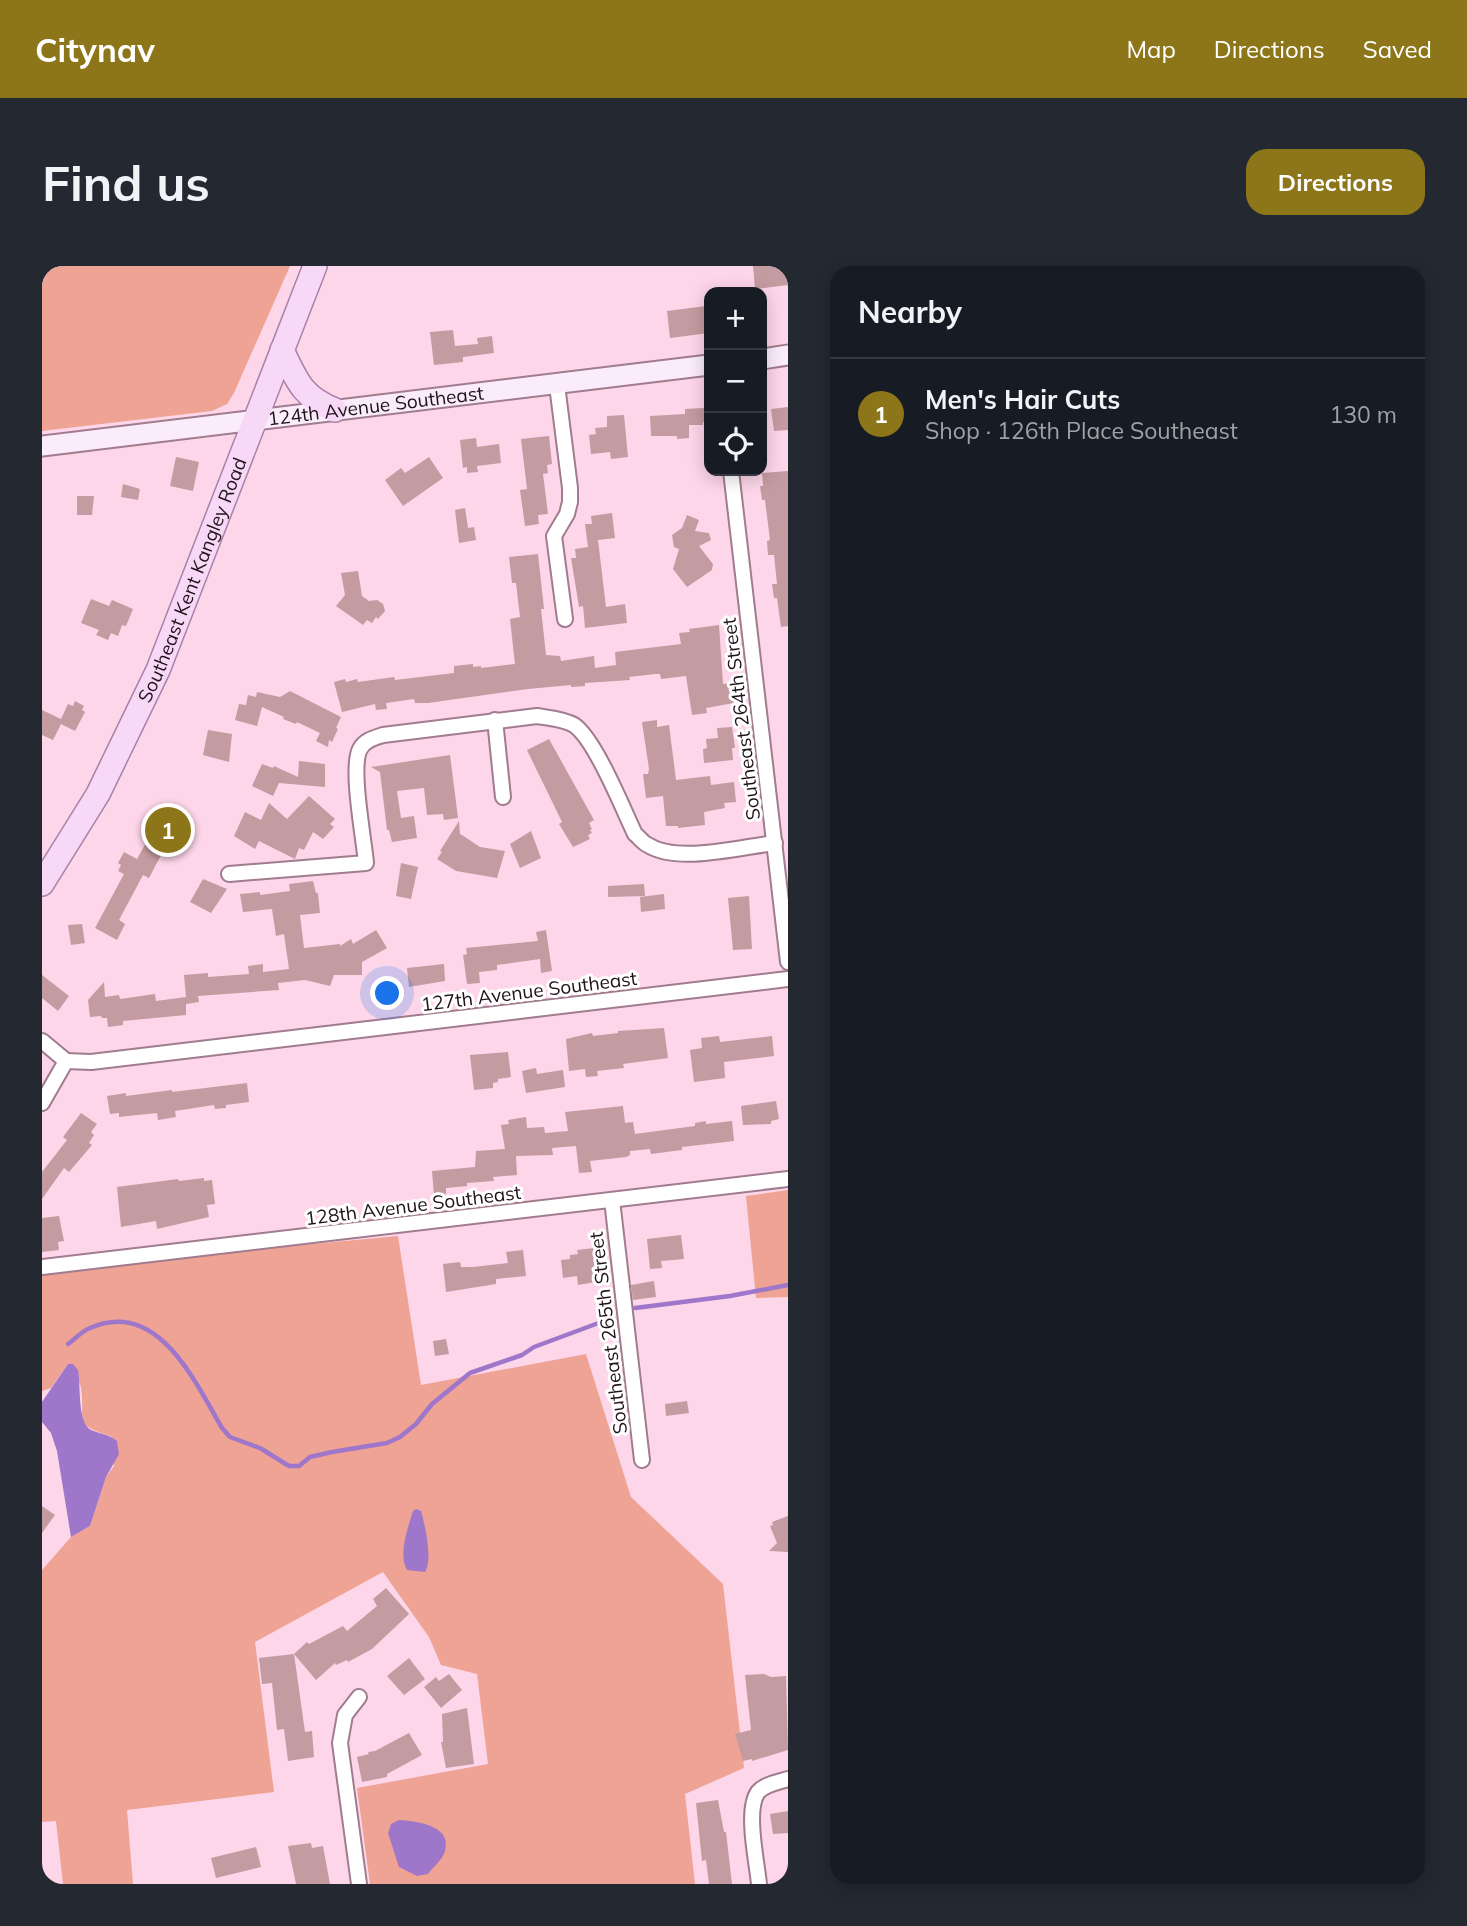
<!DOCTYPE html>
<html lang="en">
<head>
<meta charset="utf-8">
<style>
	:root { --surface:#171b24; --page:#242831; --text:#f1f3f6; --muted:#9ea1a6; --line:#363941; --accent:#8d761a }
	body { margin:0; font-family:Mulish,sans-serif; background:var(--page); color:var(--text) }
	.controls { position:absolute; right:21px; top:21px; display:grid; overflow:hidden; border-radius:14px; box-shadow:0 4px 18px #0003 }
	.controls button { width:63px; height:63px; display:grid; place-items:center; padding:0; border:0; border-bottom:2px solid var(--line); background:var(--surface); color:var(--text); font:35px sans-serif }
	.you { position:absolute; left:346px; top:728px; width:24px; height:24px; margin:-18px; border:5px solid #fff; border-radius:50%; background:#1a73e8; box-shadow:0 0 0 10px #1a73e833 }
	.badge { display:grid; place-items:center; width:46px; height:46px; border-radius:50%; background:var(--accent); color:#fff; font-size:23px; font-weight:700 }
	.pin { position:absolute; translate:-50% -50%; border:4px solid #fff; box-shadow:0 2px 7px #0006 }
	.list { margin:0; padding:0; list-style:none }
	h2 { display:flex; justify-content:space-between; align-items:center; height:91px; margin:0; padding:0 28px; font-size:30px }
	h2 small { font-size:23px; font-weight:400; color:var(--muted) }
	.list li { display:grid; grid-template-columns:46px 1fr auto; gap:21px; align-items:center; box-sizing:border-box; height:112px; padding:0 28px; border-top:2px solid var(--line) }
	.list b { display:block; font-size:26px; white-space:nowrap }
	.list p { margin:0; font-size:23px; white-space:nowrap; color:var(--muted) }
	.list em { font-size:23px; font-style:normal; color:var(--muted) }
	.icon { flex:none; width:38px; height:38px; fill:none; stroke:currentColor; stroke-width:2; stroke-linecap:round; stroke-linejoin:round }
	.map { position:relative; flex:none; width:746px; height:1618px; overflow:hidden; border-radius:21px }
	header { display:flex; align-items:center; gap:42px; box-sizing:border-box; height:98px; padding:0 35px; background:var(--accent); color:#fff }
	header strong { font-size:33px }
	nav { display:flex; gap:38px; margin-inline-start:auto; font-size:24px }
	.intro { display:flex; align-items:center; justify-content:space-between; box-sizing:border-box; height:168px; padding:0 42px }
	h1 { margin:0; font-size:49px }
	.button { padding:18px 32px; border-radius:21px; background:var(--accent); color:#fff; font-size:24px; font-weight:700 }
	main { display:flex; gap:42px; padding:0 42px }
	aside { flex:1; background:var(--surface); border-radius:21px; box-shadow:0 4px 18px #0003 }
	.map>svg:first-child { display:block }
	.green { fill:#efa395 }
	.water { fill:#9e76ca }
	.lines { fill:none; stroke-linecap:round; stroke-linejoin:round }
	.stream { stroke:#9e76ca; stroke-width:4.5 }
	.building { fill:#c49ba1 }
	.street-casing { stroke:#a07c8e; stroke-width:18 }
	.secondary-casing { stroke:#a07c8e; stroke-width:23 }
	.primary-casing { stroke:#a882a6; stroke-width:26 }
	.street { stroke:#fff; stroke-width:14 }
	.secondary { stroke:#fbecfb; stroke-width:19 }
	.primary { stroke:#f7d8f7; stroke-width:23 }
	.labels { text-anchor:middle; stroke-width:6; stroke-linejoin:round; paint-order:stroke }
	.street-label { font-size:19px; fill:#1f1218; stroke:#fff }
</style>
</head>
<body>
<header>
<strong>Citynav</strong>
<nav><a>Map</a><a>Directions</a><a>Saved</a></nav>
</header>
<div class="intro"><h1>Find us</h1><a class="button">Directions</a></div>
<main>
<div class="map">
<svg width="746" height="1618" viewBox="0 0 746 1618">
	<rect width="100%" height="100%" fill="#fdd6e9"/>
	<g class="green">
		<polygon points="0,0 248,0 192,127 185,138 170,145 0,165"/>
		<polygon points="746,924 746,1031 714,1032 704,930"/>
		<path d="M356,970L379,1119L544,1088L589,1231L681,1318L702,1502L643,1528L653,1618H328L315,1522L446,1498L435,1408L399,1399L387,1371L341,1306L213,1376L232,1526L85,1544L91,1618H21L14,1555L0,1556V1304L29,1271L48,1260L64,1211L72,1200L69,1170C29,1158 44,1156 39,1122C38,1114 30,1105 26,1098L9,1122L0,1125V1008L197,985Z"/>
	</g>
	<g class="water">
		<path d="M26,1098H31L36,1104C39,1119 35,1157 49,1164C58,1168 67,1168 75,1175L77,1188L64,1211L48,1260L29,1271L15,1185L9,1167L0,1156V1136Z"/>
		<path d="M374,1243L379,1245C383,1259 391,1294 383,1306L365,1304C356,1289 366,1261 371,1245Z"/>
		<path d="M357,1554C373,1555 411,1559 403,1585C401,1593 391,1601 386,1608L375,1610L357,1601L346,1567L349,1558Z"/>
	</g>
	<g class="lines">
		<g class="stream">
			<polyline points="593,1042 688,1030 746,1019"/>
			<path d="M26,1078C33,1073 40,1065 48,1062C116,1032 153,1116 180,1162L188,1171L218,1182L247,1200H257L268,1191L290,1186L345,1177L358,1171L374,1158L390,1138L428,1107L480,1089L492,1081L570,1052"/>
		</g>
	</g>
	<g class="building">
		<polygon points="711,0 746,0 746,19 713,23"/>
		<polygon points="664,40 667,67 628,72 625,45"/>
		<polygon points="411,64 413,80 436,78 435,72 450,70 452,87 421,91 421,96 392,99 388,66"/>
		<polygon points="746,141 746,164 732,165 729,143"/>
		<polygon points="661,142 665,144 666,156 661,156 661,159 647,159 647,172 635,173 635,170 609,170 608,150 643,148 643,143"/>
		<polygon points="582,149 586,191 569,193 568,186 549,188 547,169 554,168 553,162 565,161 565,150"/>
		<polygon points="507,170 510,198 505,199 506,207 501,208 506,248 496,249 497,258 483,260 478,224 485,223 479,173"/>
		<polygon points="434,172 435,181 457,178 459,197 435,200 436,206 425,207 425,201 421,202 418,174"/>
		<polygon points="134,191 157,196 151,225 128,220"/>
		<polygon points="387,191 401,212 361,240 343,214 359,202 363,207"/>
		<polygon points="746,205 746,360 739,361 735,332 732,332 730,318 735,318 732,289 726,289 725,275 728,274 723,234 720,234 718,220 721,220 720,207"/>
		<polygon points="81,218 98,223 96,234 79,231"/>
		<polygon points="35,230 52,230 50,249 35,249"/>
		<polygon points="423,242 426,262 432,261 434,274 417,277 413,244"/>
		<polygon points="570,247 573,272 556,274 564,341 583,338 585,357 543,362 541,340 537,341 529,292 534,292 533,283 546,281 543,258 550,258 549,250"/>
		<polygon points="645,249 657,254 653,265 667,267 669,274 657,280 671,298 670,304 645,321 631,303 637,283 632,281 630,269 640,262"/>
		<polygon points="496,288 502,343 499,343 504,389 518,390 519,395 552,390 553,402 574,399 573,386 639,378 637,367 648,366 647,363 677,359 681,418 689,417 692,437 664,442 665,447 650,449 644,410 619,413 618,408 613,408 587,411 588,414 543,417 543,420 529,421 529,419 486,423 386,437 373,437 372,433 344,437 345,443 334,444 333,438 300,446 292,416 303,413 304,416 315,413 316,416 352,411 353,414 412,407 412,400 431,398 431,401 439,400 439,402 473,398 468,353 478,351 474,317 470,317 467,291"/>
		<polygon points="316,305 320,330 327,335 335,334 341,338 343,345 336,353 334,351 330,357 325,354 321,359 294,340 303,329 299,307"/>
		<polygon points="49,333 67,340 70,334 91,343 84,360 80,359 76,370 69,367 66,374 54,369 57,364 39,357"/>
		<polygon points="248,425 299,451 294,462 296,463 290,476 287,474 286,481 274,475 278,467 255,456 254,458 241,453 242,451 220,441 215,460 193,454 197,438 204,439 206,429 214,431 215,426 238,431"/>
		<polygon points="33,435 42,440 40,444 43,446 33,465 19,458 11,474 0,469 0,444 19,453 26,438 31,440"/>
		<polygon points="615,454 615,461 627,459 634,514 668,510 669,519 692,516 694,536 682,537 683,542 662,546 663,559 636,562 636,560 624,560 621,530 604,532 601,508 606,508 607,503 600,456"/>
		<polygon points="690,461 693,482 690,482 691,494 662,497 661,483 665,482 664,473 676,472 675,462"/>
		<polygon points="166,464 190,468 187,496 161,489"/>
		<polygon points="507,473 552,554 547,557 550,563 548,564 550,567 546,569 548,573 531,581 517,558 520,556 485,484"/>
		<polygon points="408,489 416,552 402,554 401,548 385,549 382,522 355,525 359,552 372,550 375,572 350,576 347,564 345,564 338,506 329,501"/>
		<polygon points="257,495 283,498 283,521 237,517 231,530 210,520 220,498 231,502 232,500 256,511"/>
		<polygon points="267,530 293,553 288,558 292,561 281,573 271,566 262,584 257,582 253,593 217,575 213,583 192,570 203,546 219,554 227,537 245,553"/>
		<polygon points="119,550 142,563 134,578 127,574 107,612 101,609 77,654 83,658 75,674 53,662 82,608 76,605 79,599 76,597 82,586 95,593"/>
		<polygon points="417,555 418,568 423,571 438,581 463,585 455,612 414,605 395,593 400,586 398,585"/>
		<polygon points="489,565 499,592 478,602 468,578"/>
		<polygon points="359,597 376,601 369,633 354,630"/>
		<polygon points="161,613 185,623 169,647 148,636"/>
		<polygon points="271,615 274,627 276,627 278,647 258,649 262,682 298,678 298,680 309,673 311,678 334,664 345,682 320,696 320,709 292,709 288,720 263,714 236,717 237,724 156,730 157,736 144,738 144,749 81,755 81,759 66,761 65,752 60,752 59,750 48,751 46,734 62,716 63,731 77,729 78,733 113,728 114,735 144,731 142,709 166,707 166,711 207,708 206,700 221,698 221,706 247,703 242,668 234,670 230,643 201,646 198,628 218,626 218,629 248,625 247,618"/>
		<polygon points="602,618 603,630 566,631 566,620"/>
		<polygon points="622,628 623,643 599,646 598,631"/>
		<polygon points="707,630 710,683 691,684 686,632"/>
		<polygon points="40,658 43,677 29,679 26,659"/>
		<polygon points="504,664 510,705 499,707 498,693 455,699 455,704 437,706 438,717 425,718 421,689 425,688 424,682 496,675 494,666"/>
		<polygon points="402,698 403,715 367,721 365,702"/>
		<polygon points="0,709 27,730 16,745 0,732"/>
		<polygon points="622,762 626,792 581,798 582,802 555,805 556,810 544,811 543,803 527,805 524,773 550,767 551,770 576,767 576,765"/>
		<polygon points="677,770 678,776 730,770 732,790 682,796 683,812 652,816 648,784 660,782 659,772"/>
		<polygon points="466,786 469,811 456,813 456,816 451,817 451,822 432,824 428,789"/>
		<polygon points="494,802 495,808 521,804 523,821 484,827 480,805"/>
		<polygon points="205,817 207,836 184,839 184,842 173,843 172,839 133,845 134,851 116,854 115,847 77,851 77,847 68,848 65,830 84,827 84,830 130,824 130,826"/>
		<polygon points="734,835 737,853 729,855 729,858 701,859 699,840"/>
		<polygon points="581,840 583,857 591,856 593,868 653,860 653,857 664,855 664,858 690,855 692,875 640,881 640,884 609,888 608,883 588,885 588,889 584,891 548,895 550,906 537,907 534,880 510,882 511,889 474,890 475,909 451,911 452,915 425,917 425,920 404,922 404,928 392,929 390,905 433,901 434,885 463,883 459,859 467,858 466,854 484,851 485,862 502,861 503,867 526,865 523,846"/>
		<polygon points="39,847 55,858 49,866 52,869 47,877 50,879 27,906 22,902 0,933 0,906 25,874 21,871"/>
		<polygon points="162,912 162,915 170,914 173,938 165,939 167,951 115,963 114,955 79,961 75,921 136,913 137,915"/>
		<polygon points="17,950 22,975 16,976 17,984 0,986 0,952"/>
		<polygon points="639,969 642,993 619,995 620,1002 608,1003 605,973"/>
		<polygon points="552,982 556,1013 553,1014 554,1016 536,1019 535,1010 521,1012 519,994 528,993 528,989 536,988 535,984"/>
		<polygon points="481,984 484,1010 454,1013 454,1018 404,1026 401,998 418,996 419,1001 431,1001 466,997 464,986"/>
		<polygon points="612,1015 614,1031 591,1034 589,1019"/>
		<polygon points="404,1073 407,1088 393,1090 391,1075"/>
		<polygon points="645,1135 647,1147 624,1150 623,1138"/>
		<polygon points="0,1240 13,1249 0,1267"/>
		<polygon points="746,1250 746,1286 727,1285 735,1277 728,1260 731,1259 730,1256"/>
		<polygon points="344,1322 367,1348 330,1383 306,1396 305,1394 294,1399 293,1397 274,1414 252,1388 265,1376 267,1378 301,1360 305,1365 335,1340 331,1333"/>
		<polygon points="252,1388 263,1466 270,1465 272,1491 246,1495 242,1463 235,1464 230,1417 220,1418 217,1392"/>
		<polygon points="367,1392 383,1413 362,1429 345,1410"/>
		<polygon points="407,1408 420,1424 399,1442 382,1421 394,1411 397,1415"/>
		<polygon points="722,1408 729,1411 744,1410 746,1484 710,1495 710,1493 701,1495 693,1468 709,1464 703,1409"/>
		<polygon points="425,1442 432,1498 404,1502 399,1476 401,1476 400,1448"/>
		<polygon points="367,1467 380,1489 345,1508 345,1511 320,1516 315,1491 327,1488 326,1486 333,1485"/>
		<polygon points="676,1534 682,1566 684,1566 690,1618 667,1618 664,1594 660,1595 654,1537"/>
		<polygon points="746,1545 746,1567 731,1568 728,1548"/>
		<polygon points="269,1577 270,1582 281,1580 288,1618 254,1618 246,1580"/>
		<polygon points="214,1581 219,1601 174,1612 169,1592"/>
	</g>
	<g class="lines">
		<g class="street-casing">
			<g id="street">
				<polyline points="515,119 528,222 528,236 525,248 512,270 523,353"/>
				<polyline points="689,205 746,696"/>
				<polyline points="453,454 461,531"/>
				<path d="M187,608L324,597C322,573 308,501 318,483C323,474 332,472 341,469L495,450C507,452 522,453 532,459C553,473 581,543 593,568C597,571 601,577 606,579C636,598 698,581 733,577"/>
				<polyline points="0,775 24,795"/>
				<polyline points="24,795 49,796 746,713"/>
				<polyline points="0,837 24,795"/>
				<polyline points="570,934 600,1194"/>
				<polyline points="0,1001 746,913"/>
				<polyline points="317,1431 303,1449 298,1477 317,1618"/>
				<path d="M717,1618C715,1596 703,1544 716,1526C723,1518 737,1516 746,1513"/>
			</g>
		</g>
		<g class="secondary-casing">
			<g id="secondary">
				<polyline points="720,93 746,89"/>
				<path id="s1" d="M0,180L667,99"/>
			</g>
		</g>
		<g class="primary-casing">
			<g id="primary">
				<path d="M240,84C255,115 260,131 293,144"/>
				<path id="s2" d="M0,618L56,528L116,404L273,0"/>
			</g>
		</g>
		<use href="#street" class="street"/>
		<use href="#secondary" class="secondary"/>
		<use href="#primary" class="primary"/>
	</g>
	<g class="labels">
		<g class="street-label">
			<text dy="7" stroke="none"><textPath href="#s1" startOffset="336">124th Avenue Southeast</textPath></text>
			<text dy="7" stroke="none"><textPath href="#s2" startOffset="340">Southeast Kent Kangley Road</textPath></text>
			<text transform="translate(699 453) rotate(-97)" y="7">Southeast 264th Street</text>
			<text transform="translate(487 725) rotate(-7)" y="7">127th Avenue Southeast</text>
			<text transform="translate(371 939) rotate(-7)" y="7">128th Avenue Southeast</text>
			<text transform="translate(566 1067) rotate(-97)" y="7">Southeast 265th Street</text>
		</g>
	</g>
</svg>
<div class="controls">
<button>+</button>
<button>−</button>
<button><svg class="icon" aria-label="locate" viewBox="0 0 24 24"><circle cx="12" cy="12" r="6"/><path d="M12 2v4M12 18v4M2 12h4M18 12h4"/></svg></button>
</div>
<div class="you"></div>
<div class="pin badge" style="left:126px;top:564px">1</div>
</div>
<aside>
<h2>Nearby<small></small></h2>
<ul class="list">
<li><span class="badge">1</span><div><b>Men's Hair Cuts</b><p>Shop · 126th Place Southeast</p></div><em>130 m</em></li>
</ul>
</aside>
</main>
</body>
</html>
